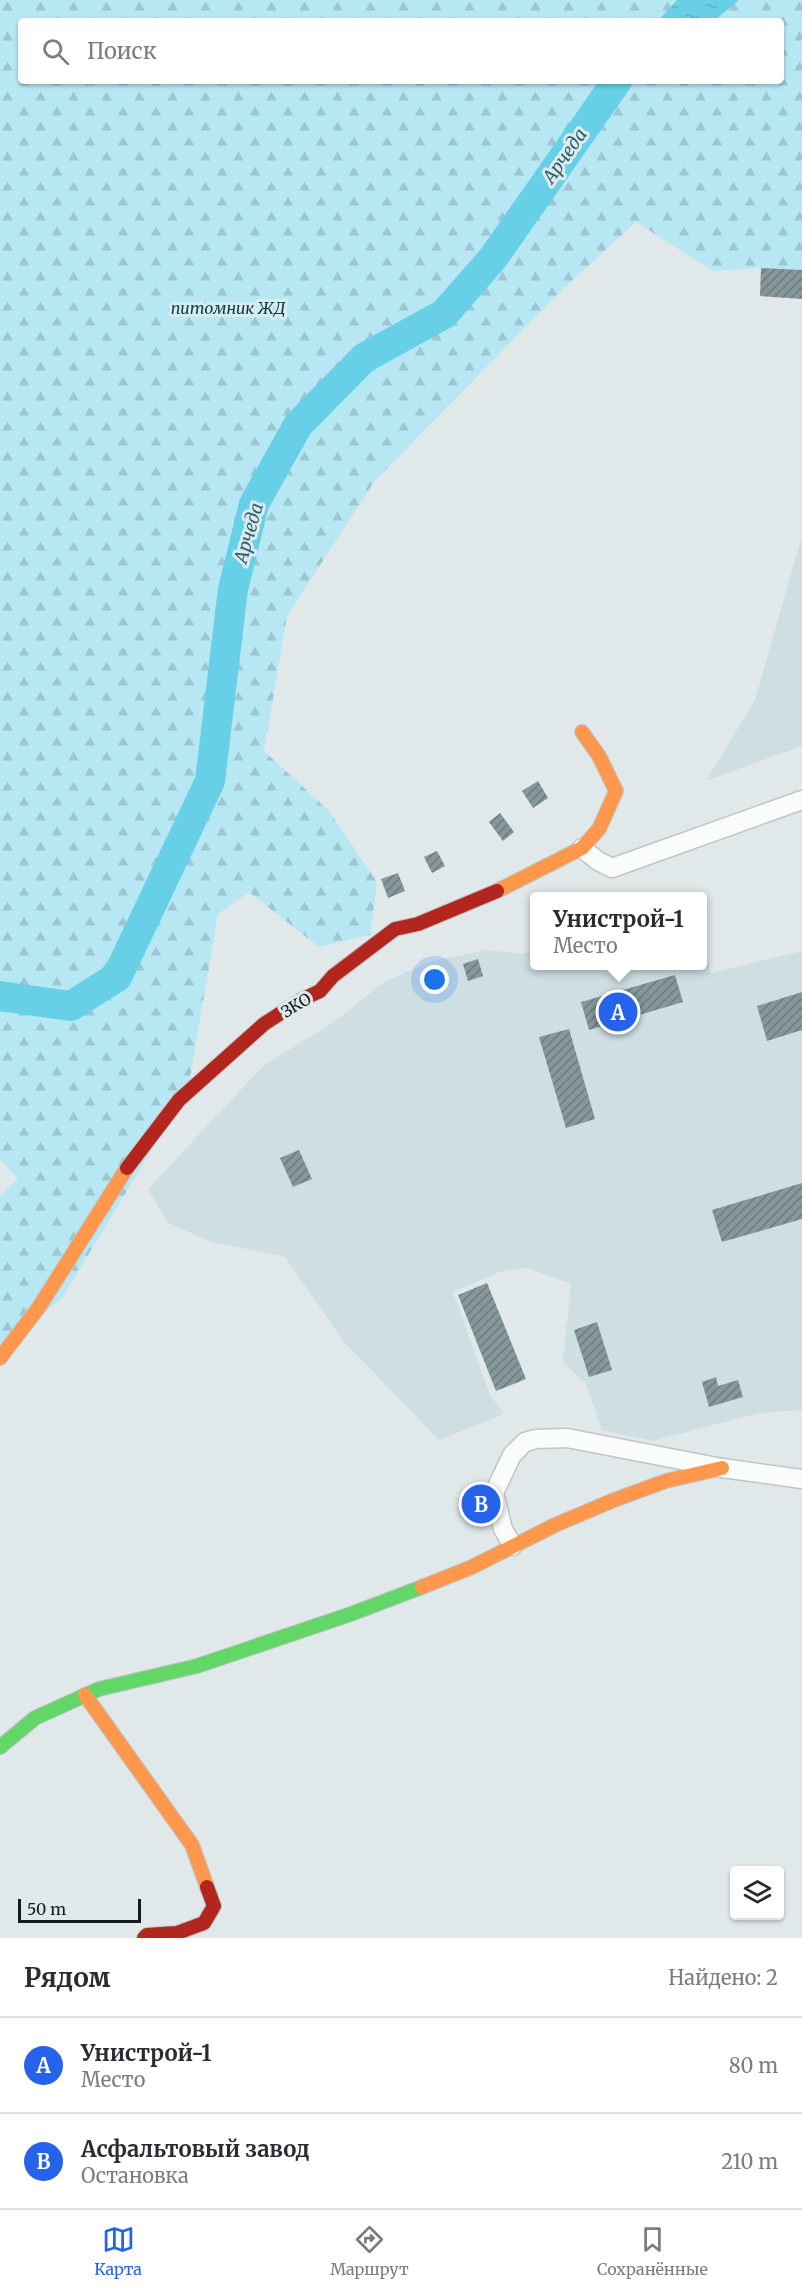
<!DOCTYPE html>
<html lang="ru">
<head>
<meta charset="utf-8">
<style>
	:root { --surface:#fff; --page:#f2f2f3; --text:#2b2b33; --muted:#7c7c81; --line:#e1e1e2; --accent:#2563eb }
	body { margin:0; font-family:Merriweather,serif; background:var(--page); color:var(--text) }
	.controls { position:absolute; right:18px; bottom:18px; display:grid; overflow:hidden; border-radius:6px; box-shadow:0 2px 4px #0004 }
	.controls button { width:54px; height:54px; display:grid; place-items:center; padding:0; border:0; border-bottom:2px solid var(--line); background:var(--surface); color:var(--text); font:30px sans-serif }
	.scale { position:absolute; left:18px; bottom:15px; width:123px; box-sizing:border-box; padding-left:6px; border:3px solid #151a1b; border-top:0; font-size:16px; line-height:21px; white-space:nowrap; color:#151a1b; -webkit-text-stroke:4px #dceaee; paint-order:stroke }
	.you { position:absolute; left:435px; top:980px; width:21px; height:21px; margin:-15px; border:4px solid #fff; border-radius:50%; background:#1a73e8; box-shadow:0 0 0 9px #1a73e833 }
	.badge { display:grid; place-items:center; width:39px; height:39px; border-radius:50%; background:var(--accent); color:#fff; font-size:20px; font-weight:700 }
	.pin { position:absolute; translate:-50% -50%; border:3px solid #fff; box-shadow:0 2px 6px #0006 }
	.popup { position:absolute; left:530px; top:892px; width:177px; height:78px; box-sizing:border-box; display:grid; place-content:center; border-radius:6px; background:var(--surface); filter:drop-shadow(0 2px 4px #0005); font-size:20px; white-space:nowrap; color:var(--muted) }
	.popup b { font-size:22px; color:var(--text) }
	.popup::after { content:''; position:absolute; left:50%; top:100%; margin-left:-12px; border:12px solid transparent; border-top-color:var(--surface) }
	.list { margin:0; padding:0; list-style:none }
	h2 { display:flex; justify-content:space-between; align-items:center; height:78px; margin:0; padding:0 24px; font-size:26px }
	h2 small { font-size:20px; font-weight:400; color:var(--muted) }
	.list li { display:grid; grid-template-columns:39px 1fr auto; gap:18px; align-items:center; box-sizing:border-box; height:96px; padding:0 24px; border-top:2px solid var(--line) }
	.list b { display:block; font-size:22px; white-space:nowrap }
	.list p { margin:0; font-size:20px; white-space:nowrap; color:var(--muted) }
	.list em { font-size:20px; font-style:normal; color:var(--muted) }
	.icon { flex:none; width:33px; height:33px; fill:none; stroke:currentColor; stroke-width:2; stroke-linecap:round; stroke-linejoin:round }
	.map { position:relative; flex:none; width:802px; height:1938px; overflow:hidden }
	.search { position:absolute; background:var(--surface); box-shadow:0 2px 4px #0004; left:18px; right:18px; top:18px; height:66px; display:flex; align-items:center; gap:15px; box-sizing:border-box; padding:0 21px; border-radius:6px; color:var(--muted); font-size:22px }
	.sheet { height:270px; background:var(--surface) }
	nav { display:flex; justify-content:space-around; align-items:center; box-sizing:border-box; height:84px; border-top:2px solid var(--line); background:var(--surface); font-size:16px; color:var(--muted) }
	nav a { display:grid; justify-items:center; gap:3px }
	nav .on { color:var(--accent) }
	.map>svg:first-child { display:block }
	.built { fill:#cedee3 }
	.forest { fill:url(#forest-firs); fill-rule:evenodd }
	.water { fill:url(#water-ripples) }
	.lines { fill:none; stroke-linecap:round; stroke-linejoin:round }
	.river { stroke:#68d0e6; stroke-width:30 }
	.building { fill:url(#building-hatch) }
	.street-casing { stroke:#c0c5c7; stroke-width:21 }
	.fast-casing { stroke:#c0c5c7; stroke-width:16 }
	.slow-casing { stroke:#c0c5c7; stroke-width:16 }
	.jam-casing { stroke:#c0c5c7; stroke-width:16 }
	.street { stroke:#fafcfc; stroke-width:18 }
	.fast { stroke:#63d668; stroke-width:14 }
	.slow { stroke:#ff974d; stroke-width:14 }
	.jam { stroke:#b3261e; stroke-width:14 }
	.labels { text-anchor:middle; stroke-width:6; stroke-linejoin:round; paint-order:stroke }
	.park-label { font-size:16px; font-style:italic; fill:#003f4b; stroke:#dceaee }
	.street-label { font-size:16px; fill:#151a1b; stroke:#dceaee }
	.water-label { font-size:18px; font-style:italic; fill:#275f6c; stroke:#dceaee }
</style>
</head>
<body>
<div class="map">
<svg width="802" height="1938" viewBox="0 0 802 1938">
	<defs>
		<pattern id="forest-firs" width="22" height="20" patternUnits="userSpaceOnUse" patternTransform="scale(1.5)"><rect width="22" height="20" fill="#b8e7f4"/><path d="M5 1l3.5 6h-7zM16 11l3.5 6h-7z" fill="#9dc6d1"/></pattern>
		<pattern id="water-ripples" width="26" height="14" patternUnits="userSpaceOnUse" patternTransform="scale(1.5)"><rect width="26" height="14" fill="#68d0e6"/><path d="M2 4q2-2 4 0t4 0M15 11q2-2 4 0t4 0" fill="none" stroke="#59b2c5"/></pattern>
		<pattern id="building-hatch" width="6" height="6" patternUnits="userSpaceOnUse" patternTransform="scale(1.5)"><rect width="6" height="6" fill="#85979b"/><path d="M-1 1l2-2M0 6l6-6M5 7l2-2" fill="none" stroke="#6c7a7e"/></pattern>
	</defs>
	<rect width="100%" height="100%" fill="#e0e8ea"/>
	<g class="built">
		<polygon points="802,536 802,746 706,781 755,700"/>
		<polygon points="702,940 711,973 802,951 802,1410 759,1413 652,1441 602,1430 586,1384 563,1362 571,1284 528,1268 502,1271 453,1292 490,1395 504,1414 439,1440 344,1342 285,1257 209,1241 168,1223 148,1189 263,1066 338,1019 384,982 432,961 486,950 523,954 534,950 534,966 702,966"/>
	</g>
	<path class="forest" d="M0,0H802V270L761,268L713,271L636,222L558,294L374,482L287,616L264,751L329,811L377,882L370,935L319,947L249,892L218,914L188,1090L62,1298L0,1351V1196L18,1179L0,1160ZM21,21H781V81H21Z"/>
	<polygon class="water" points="677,0 739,0 714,21 658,21"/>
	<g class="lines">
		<polyline class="river" points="0,996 71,1006 117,977 210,781 233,589 254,504 298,425 364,358 444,314 493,258 617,81"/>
	</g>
	<g class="building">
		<polygon points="761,268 802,270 802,299 760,296"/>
		<polygon points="538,781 548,798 533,808 522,791"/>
		<polygon points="500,813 514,832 503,841 489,822"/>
		<polygon points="437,851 445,866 432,873 424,857"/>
		<polygon points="398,873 405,891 388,898 381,879"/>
		<polygon points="478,959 483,976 468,981 463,964"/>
		<polygon points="675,975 683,1002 589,1030 581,1002"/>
		<polygon points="802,992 802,1030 767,1041 757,1006"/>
		<polygon points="569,1029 595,1119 566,1128 539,1037"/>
		<polygon points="299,1150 312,1179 293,1187 280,1158"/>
		<polygon points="802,1183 802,1219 722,1242 712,1210"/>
		<polygon points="487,1283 526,1379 496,1391 458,1295"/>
		<polygon points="597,1322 612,1370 589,1377 574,1330"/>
		<polygon points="716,1377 718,1386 738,1380 743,1397 709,1407 702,1382"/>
	</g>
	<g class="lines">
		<g class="street-casing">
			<g id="street">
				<polyline points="582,848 598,861 612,868 802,800"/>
				<polyline points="513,1546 503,1529 494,1493 512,1455 525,1442 536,1439 567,1438 722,1468 802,1479"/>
			</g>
		</g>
		<g class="fast-casing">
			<polyline id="fast" points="0,1747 35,1718 99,1689 197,1666 351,1614 422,1587"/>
		</g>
		<g class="slow-casing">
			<g id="slow">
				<polyline points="497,891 582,848 599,829 616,791 599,756 582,732"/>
				<polyline points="0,1358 39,1307 127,1168"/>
				<polyline points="422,1587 472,1567 555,1525 614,1500 666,1481 722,1468"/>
				<polyline points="85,1695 192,1845 207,1887"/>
			</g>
		</g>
		<g class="jam-casing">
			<g id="jam">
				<polyline points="127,1168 179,1100 264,1024 301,1000 320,991 333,976 395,929 418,924 497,891"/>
				<polyline points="144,1938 147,1935 177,1933 204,1923 214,1906 207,1887"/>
			</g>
		</g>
		<use href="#street" class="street"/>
		<use href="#fast" class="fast"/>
		<use href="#slow" class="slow"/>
		<use href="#jam" class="jam"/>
	</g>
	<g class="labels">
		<g class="park-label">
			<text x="228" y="314">питомник ЖД</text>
		</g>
		<g class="street-label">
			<text transform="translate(296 1005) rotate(-31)" y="6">ЗКО</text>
		</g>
		<g class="water-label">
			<text transform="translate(565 156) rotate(-55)" y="6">Арчеда</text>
			<text transform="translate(249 533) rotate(-74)" y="6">Арчеда</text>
		</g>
	</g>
</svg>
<div class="controls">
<button><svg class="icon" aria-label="layers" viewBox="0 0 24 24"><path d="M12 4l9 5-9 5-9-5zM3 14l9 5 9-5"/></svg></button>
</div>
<div class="scale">50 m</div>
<div class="you"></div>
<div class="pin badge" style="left:618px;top:1012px">A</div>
<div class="popup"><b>Унистрой-1</b>Место</div>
<div class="pin badge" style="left:481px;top:1504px">B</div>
<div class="search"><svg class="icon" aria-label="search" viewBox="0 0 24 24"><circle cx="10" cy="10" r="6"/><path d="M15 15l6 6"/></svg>Поиск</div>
</div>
<section class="sheet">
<h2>Рядом<small>Найдено: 2</small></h2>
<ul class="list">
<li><span class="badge">A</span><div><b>Унистрой-1</b><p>Место</p></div><em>80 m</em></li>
<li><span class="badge">B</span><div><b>Асфальтовый завод</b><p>Остановка</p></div><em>210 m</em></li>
</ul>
</section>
<nav>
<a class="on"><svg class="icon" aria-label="map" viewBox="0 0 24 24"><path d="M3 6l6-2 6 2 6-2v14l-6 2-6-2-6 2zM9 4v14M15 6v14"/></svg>Карта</a>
<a><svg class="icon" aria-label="directions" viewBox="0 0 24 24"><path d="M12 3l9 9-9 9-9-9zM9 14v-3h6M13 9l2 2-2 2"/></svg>Маршрут</a>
<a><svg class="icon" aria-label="saved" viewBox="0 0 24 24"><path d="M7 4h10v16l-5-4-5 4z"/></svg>Сохранённые</a>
</nav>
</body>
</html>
